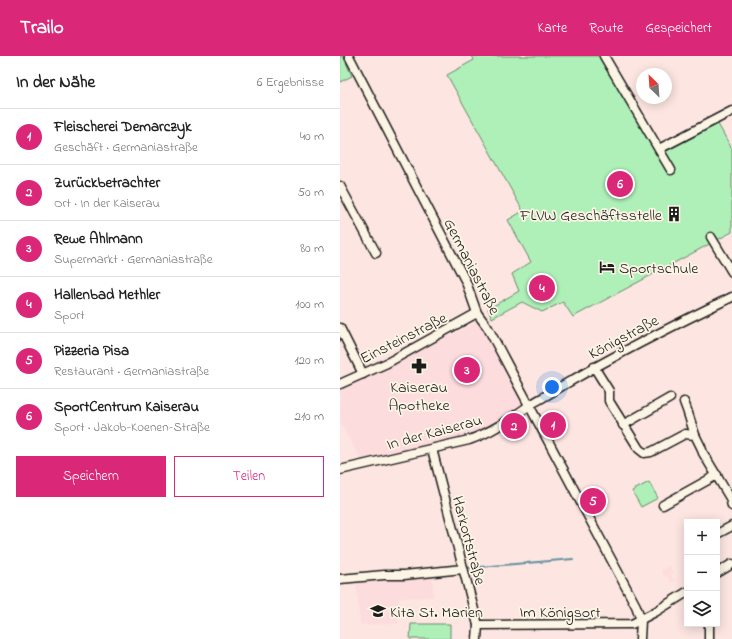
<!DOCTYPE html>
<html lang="de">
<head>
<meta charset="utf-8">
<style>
	:root { --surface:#fff; --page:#f2f2f2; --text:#222; --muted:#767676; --line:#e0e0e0; --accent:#db2777 }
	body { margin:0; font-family:"Indie Flower",sans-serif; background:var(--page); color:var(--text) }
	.controls { position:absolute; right:12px; bottom:12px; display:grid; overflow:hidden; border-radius:0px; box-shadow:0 2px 10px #0003 }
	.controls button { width:36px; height:36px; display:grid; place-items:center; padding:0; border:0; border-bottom:1px solid var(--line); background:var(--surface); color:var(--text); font:20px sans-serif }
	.compass { position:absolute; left:296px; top:12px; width:36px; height:36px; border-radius:50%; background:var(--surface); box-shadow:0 2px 10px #0003; rotate:335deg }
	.you { position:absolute; left:212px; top:331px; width:14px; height:14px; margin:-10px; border:3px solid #fff; border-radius:50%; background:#1a73e8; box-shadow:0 0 0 6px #1a73e833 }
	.badge { display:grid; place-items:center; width:26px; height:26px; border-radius:50%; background:var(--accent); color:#fff; font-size:13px; font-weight:700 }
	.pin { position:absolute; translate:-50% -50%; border:2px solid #fff; box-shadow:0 1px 4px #0006 }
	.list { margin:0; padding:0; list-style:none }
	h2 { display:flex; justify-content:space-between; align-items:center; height:52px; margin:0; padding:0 16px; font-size:17px }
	h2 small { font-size:13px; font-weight:400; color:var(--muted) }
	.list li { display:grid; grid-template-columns:26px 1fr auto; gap:12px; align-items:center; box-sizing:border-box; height:56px; padding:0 16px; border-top:1px solid var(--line) }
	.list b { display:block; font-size:15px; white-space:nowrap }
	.list p { margin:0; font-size:13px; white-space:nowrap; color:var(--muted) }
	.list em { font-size:13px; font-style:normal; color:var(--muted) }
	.actions { display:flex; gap:8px; padding:12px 16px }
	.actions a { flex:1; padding:9px 0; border:1px solid var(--accent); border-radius:0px; text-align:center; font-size:14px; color:var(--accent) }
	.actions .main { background:var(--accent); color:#fff }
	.icon { flex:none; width:22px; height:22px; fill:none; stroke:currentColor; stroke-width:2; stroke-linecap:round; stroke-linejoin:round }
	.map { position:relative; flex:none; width:392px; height:583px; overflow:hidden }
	header { display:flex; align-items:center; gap:24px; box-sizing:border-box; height:56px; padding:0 20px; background:var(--accent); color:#fff }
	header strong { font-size:19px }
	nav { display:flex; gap:22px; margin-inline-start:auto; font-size:14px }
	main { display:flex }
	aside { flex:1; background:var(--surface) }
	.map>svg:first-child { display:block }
	.built { fill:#fddcde }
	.green { fill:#aff0b8; stroke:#66866a }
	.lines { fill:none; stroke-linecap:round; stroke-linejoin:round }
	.stream { stroke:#63909e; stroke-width:2 }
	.minor-casing { stroke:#1c1c1c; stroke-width:11 }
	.minor { stroke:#fcf5e5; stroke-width:8 }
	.labels { text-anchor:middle; stroke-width:3.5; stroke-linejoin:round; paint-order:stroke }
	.poi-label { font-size:16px; fill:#1c1c1c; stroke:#fcf5e5; text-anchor:start }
	.street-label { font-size:16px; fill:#1c1c1c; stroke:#fcf5e5 }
</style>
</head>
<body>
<header>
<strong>Trailo</strong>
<nav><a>Karte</a><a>Route</a><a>Gespeichert</a></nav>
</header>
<main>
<aside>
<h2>In der Nähe<small>6 Ergebnisse</small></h2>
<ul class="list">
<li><span class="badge">1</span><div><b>Fleischerei Demarczyk</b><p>Geschäft · Germaniastraße</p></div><em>40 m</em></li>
<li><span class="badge">2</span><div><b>Zurückbetrachter</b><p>Ort · In der Kaiserau</p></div><em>50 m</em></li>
<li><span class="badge">3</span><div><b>Rewe Ahlmann</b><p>Supermarkt · Germaniastraße</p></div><em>80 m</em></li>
<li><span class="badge">4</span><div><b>Hallenbad Methler</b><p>Sport</p></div><em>100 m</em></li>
<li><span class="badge">5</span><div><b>Pizzeria Pisa</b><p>Restaurant · Germaniastraße</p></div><em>120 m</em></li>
<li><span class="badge">6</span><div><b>SportCentrum Kaiserau</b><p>Sport · Jakob-Koenen-Straße</p></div><em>210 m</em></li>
</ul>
<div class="actions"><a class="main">Speichern</a><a>Teilen</a></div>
</aside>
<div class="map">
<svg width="392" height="583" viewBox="0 0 392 583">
	<rect width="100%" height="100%" fill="#fde6e1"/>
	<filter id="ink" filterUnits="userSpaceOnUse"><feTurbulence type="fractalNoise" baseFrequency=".025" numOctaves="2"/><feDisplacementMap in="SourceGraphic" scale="8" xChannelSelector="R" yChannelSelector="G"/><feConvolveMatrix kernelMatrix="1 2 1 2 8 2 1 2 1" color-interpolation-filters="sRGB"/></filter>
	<g filter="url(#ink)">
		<g class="built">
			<polygon points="139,265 183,349 135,376 117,383 21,404 0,367 0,330 64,303"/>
			<polygon points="329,509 333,516 330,518 335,525 331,527 327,519 324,521 321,515"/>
			<polygon points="92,519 94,541 59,542 58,568 20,569 16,526"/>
		</g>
		<g class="green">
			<polygon points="0,0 3,0 12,20 0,26"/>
			<polygon points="132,0 259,0 296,61 317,100 378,68 392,93 392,176 233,261 223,246 202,256 182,246 152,262 148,253 179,235 172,218 191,206 168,164 183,155 107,19 134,4"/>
			<polygon points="309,426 318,442 301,451 292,435"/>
			<polygon points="71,568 110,568 110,583 70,583"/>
		</g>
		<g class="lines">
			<polyline class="stream" points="127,512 233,503"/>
			<g class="minor-casing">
				<g id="minor">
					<polyline points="9,0 126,226 137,257 148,272 296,550 301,564 300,583"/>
					<polyline points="264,0 331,114"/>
					<polyline points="319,93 392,55"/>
					<polyline points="0,130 36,197"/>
					<polyline points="371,181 392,216"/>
					<polyline points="0,272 23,318"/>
					<polyline points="254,311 269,335 269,345 299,393 304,397 311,396 345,378 355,379 361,391 363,397 390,442 392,450"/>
					<polyline points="0,328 47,307 137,257"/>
					<polyline points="344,346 347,354 355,379"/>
					<polyline points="283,369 330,342"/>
					<polyline points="92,393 138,569 137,583"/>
					<path d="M0,414L129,384C152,376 170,363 190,349C200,343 211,337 222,330C277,298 334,269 392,241"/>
					<polyline points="323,449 377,419"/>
					<polyline points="377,478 392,470"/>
					<polyline points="377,517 392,508"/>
					<polyline points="0,523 44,519 64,519 123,513"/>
					<polyline points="138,569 292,568 315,556 347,536"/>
					<polyline points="369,583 369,568"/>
				</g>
			</g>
			<use href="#minor" class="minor"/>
		</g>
	</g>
	<defs>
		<g id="building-bare" transform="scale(1.2)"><path d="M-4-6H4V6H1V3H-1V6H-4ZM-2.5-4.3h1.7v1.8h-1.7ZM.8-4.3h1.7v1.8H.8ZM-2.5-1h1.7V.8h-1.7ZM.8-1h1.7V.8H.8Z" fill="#1c1c1c" stroke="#fcf5e5" stroke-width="2.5" paint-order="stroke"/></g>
		<g id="hotel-bare" transform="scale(1.2)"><path d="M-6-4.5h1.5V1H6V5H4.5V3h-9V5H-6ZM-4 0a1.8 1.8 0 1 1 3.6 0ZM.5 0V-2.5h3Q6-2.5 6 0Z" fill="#1c1c1c" stroke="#fcf5e5" stroke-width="2.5" paint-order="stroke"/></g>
		<g id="pharmacy-bare" transform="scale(1.2)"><path d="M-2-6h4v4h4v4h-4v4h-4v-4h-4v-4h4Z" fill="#1c1c1c" stroke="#fcf5e5" stroke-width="2.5" paint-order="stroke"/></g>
		<g id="school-bare" transform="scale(1.2)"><path d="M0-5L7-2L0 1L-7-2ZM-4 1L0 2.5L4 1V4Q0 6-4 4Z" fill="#1c1c1c" stroke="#fcf5e5" stroke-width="2.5" paint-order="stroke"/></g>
	</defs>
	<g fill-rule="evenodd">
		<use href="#building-bare" x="334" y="158"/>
		<use href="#hotel-bare" x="267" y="211"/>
		<use href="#pharmacy-bare" x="79" y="310"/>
		<use href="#school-bare" x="38" y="555"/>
	</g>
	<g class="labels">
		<g class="poi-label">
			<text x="322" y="164" text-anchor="end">FLVW Geschäftsstelle</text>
			<text x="279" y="217">Sportschule</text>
			<text x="79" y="336" text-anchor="middle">Kaiserau<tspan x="79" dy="18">Apotheke</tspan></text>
			<text x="50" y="561">Kita St. Marien</text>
		</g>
		<g class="street-label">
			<text transform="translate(133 210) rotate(63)" y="6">Germaniastraße</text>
			<text transform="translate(283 280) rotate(-28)" y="6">Königstraße</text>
			<text transform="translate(63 281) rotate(-27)" y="6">Einsteinstraße</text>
			<text transform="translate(94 375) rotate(-15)" y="6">In der Kaiserau</text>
			<text transform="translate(130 484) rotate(75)" y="6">Harkortstraße</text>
			<text x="220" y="561">Im Königsort</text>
		</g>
	</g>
</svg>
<div class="controls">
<button>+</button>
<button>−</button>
<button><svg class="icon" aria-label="layers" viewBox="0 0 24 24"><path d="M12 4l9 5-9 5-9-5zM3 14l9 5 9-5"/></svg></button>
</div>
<svg class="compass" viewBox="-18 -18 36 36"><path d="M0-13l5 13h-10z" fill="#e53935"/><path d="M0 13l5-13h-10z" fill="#767676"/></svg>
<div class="you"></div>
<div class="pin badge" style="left:213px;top:369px">1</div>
<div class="pin badge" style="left:174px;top:370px">2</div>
<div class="pin badge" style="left:127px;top:314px">3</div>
<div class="pin badge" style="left:202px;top:232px">4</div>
<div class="pin badge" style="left:253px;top:445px">5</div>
<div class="pin badge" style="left:280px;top:128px">6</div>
</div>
</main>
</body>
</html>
